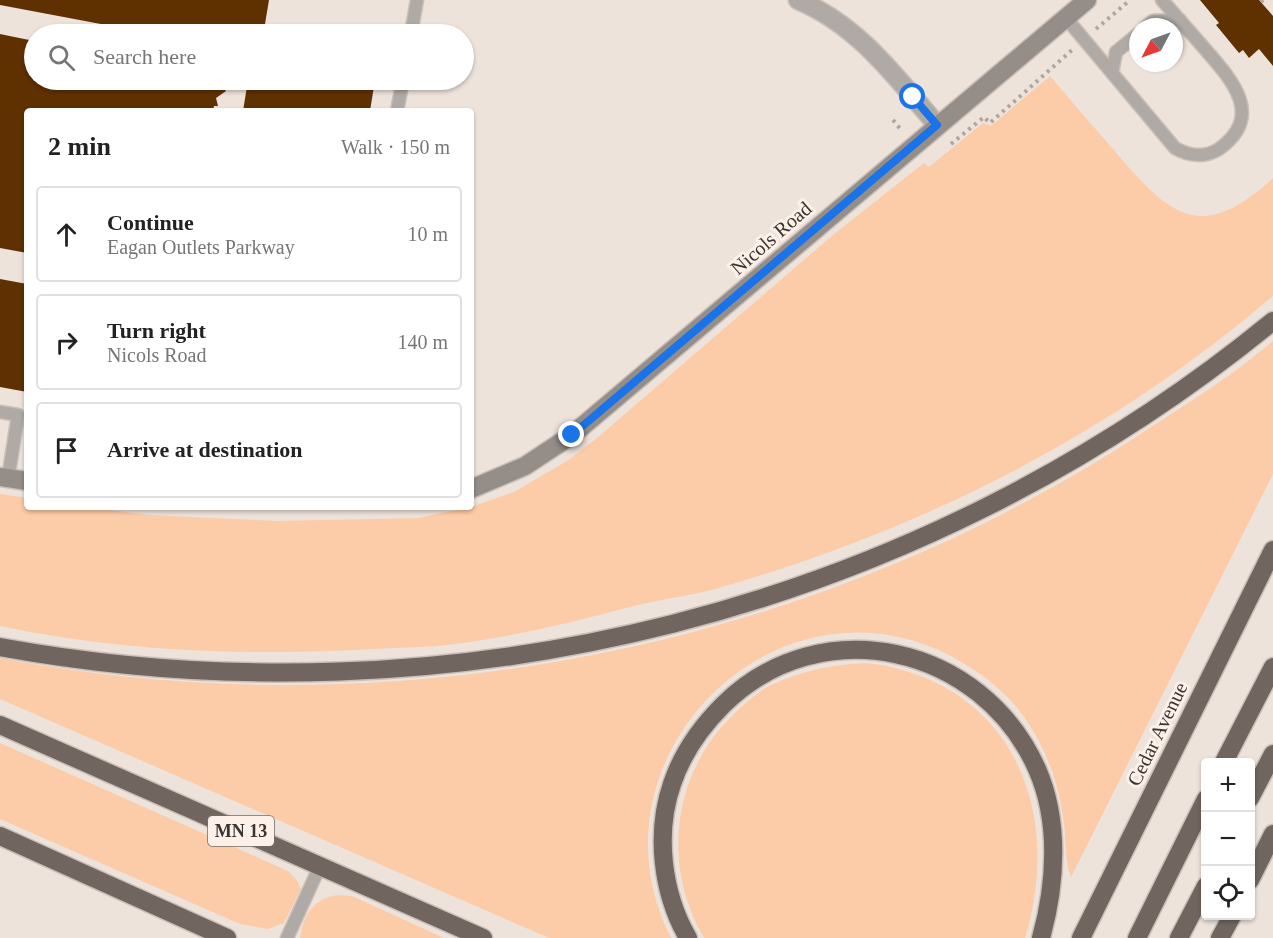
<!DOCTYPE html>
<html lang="en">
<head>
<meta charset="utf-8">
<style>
	:root { --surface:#fff; --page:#f6f6f6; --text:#222; --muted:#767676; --line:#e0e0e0 }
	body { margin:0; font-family:"Times New Roman",serif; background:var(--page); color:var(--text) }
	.controls { position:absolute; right:18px; bottom:18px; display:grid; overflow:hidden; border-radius:6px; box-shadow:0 2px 4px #0004 }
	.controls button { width:54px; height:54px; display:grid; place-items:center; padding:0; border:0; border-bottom:2px solid var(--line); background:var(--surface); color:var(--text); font:30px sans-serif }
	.compass { position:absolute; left:1129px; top:18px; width:54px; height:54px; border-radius:50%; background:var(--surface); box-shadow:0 2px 4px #0004; rotate:229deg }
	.stop { position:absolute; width:18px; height:18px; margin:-14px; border:4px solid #1a73e8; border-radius:50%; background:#fff }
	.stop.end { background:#1a73e8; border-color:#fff; box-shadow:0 2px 6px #0008 }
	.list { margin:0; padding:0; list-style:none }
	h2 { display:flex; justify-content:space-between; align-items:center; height:78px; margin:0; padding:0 24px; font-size:26px }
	h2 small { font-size:20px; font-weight:400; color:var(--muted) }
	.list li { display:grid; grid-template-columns:39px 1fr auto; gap:18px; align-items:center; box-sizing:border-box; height:96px; margin:0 12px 12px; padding:0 12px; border:2px solid var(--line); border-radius:6px }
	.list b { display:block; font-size:22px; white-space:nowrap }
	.list p { margin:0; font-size:20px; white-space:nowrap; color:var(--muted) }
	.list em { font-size:20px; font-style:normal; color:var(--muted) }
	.icon { flex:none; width:33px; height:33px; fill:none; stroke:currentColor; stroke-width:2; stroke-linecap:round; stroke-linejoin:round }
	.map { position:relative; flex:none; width:1273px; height:938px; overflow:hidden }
	.search { position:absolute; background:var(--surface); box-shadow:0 2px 4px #0004; left:24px; top:24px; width:450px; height:66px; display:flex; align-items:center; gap:15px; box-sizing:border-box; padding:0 21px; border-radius:33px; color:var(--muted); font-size:22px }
	.panel { position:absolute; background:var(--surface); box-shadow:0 2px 4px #0004; left:24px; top:108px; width:450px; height:402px; border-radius:6px }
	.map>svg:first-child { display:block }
	.green { fill:#fccba7 }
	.building { fill:#5f3000 }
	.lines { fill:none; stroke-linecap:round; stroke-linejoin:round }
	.lane-casing { stroke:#cac0b9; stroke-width:15 }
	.street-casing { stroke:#cac0b9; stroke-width:21 }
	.secondary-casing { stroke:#cac0b9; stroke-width:21 }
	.highway-casing { stroke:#cac0b9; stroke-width:21 }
	.path { stroke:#afa6a0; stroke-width:4; stroke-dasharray:3 4.5; stroke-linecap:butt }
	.lane { stroke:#afaaa6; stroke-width:12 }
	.street { stroke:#afaaa6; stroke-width:18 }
	.secondary { stroke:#948d88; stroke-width:18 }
	.highway { stroke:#70665f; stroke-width:18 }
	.route { stroke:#1a73e8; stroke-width:8 }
	.labels { text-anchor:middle; stroke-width:6; stroke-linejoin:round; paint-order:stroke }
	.shield { fill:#fcf0e8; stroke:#746d69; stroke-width:1.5 }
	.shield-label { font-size:18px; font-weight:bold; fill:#3a3532 }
	.street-label { font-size:20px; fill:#3a3532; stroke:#fcf0e8 }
</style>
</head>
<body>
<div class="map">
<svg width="1273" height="938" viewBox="0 0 1273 938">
	<rect width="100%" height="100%" fill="#eee3db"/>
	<g class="green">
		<path d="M1050,76C1073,103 1096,130 1119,156C1173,220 1204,241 1273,178V296C1113,433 924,529 722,587C696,595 669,598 642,604C580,620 519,636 455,644C428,648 401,647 374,649C249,656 123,652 0,626V494L27,498V507H85L149,515L278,521L418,518L471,507L514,492L567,461L597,438L833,235L924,163L929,167L983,123L991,126Z"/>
		<path d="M1273,341V474L1071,877C1065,863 1066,839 1064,823C1059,785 1047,750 1025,718C1005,690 979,671 949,655C771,565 581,762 671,938H549L0,699V658C390,733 814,650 1145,431C1188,403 1234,375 1273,341Z"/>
		<path d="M867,663C1011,681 1064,809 1025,938H704C662,867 672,776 730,718C742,706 755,694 769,686C800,671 833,664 867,663Z"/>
		<polygon points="0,743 288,871 296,879 301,889 284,923 268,929 240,924 0,819"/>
		<path d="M338,895L352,896L444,938H300C303,915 314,898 338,895Z"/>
	</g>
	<g class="building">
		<polygon points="0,0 269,0 265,24 250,34 154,34 0,5"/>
		<polygon points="1200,0 1259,0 1273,16 1273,66 1259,49 1249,58 1243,50 1239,53 1216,25 1219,23"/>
		<polygon points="0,34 34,41 34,80 219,80 226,91 216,98 218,106 214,106 213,111 27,111 27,253 0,248"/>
		<polygon points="248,80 375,80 370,111 243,111"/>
		<polygon points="0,279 27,284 27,392 0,387"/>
	</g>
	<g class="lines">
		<g class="lane-casing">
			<g id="lane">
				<path d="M1066,18L1175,148C1189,156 1205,158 1219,149C1265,116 1232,80 1205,49C1191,33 1176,16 1162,0"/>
				<polyline points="1146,27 1153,21 1180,20"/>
				<polyline points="411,34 417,0"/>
				<polyline points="1112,73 1116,52 1138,34"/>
				<polyline points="397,111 403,80"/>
				<polyline points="0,412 18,415 8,479"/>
				<polyline points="287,938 320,866"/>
			</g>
		</g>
		<g class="street-casing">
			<path id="street" d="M798,0C858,25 896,77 937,125"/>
		</g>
		<g class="secondary-casing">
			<g id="secondary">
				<polyline points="0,477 27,481"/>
				<polyline points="471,489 525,466 572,435 1087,0"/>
			</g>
		</g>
		<g class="highway-casing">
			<g id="highway">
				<path d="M0,647C451,729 918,612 1273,321"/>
				<polyline points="0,725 483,938"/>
				<polyline points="1224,762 1273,667"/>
				<polyline points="1250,798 1273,754"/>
				<polyline points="0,836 227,938"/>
				<polyline points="1250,880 1273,834"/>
				<path d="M688,938C662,893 655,833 672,784C682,754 701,727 723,705C821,608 982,645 1037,769C1060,821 1056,884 1041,938"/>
				<polyline points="1081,938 1273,550"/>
				<polyline points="1137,938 1206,799"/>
				<polyline points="1179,938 1206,886"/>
				<polyline points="1220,938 1232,916"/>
			</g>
		</g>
		<g class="path">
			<polyline points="1261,2 1263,0"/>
			<polyline points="1096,29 1130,0"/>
			<polyline points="893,120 902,131"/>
			<polyline points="951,144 984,117 990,123 1072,50"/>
		</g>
		<use href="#lane" class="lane"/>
		<use href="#street" class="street"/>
		<use href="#secondary" class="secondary"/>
		<use href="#highway" class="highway"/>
	</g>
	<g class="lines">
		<polyline class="route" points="572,435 937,125 913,97"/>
	</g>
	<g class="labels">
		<rect class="shield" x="208" y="816" width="66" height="30" rx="4.5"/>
		<g class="shield-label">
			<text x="241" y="837">MN 13</text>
		</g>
		<g class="street-label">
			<text transform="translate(771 238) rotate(-41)" y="7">Nicols Road</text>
			<text transform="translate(1157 734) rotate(-64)" y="7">Cedar Avenue</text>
		</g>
	</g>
</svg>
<div class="controls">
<button>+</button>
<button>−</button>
<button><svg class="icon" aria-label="locate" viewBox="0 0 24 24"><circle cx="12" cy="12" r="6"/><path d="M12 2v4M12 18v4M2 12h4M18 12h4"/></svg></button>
</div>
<svg class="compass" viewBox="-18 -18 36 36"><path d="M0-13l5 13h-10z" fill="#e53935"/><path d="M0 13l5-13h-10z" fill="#767676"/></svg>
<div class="stop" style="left:913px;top:97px"></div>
<div class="stop end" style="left:572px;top:435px"></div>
<div class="search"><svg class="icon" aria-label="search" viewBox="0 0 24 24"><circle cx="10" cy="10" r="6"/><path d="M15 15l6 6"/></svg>Search here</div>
<section class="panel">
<h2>2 min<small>Walk · 150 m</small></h2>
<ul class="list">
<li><svg class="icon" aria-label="ahead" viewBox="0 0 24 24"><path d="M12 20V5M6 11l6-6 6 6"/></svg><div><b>Continue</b><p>Eagan Outlets Parkway</p></div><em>10 m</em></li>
<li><svg class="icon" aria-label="right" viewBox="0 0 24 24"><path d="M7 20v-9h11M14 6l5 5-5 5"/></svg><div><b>Turn right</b><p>Nicols Road</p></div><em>140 m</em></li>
<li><svg class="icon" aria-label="arrive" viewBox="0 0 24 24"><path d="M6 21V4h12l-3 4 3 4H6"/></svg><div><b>Arrive at destination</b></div></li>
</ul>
</section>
</div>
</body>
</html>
